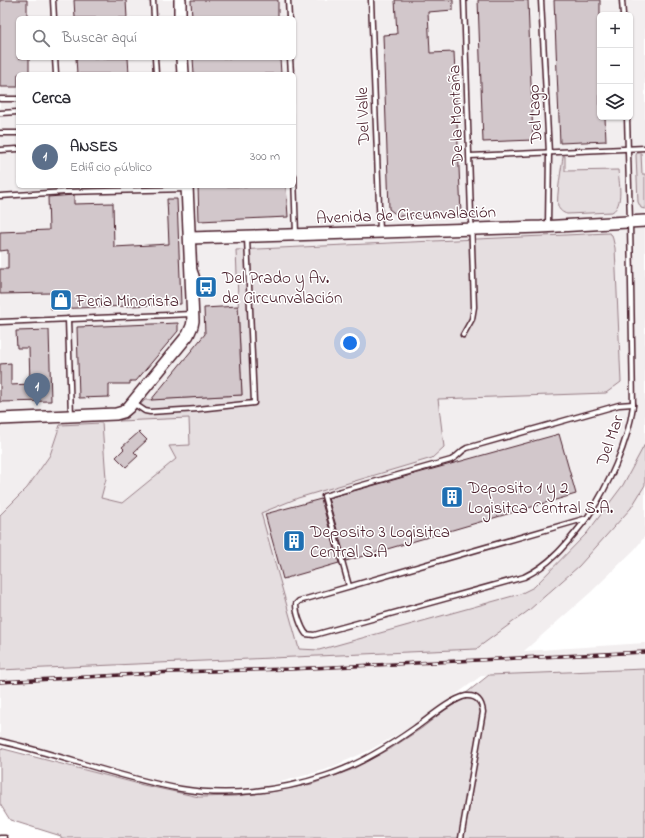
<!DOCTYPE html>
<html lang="es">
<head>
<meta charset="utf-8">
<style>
	:root { --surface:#fff; --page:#f2f2f3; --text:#2b2b33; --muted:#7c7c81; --line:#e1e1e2; --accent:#1f6fb2 }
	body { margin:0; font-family:"Indie Flower",sans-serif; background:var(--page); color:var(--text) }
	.controls { position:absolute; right:12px; top:12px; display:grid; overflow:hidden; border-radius:6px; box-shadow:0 1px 3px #0004 }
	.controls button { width:36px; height:36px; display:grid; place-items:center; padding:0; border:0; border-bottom:1px solid var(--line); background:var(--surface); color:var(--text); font:20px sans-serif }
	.you { position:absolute; left:350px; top:343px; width:14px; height:14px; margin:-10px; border:3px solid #fff; border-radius:50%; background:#1a73e8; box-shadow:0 0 0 6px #1a73e833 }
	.badge { display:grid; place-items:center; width:26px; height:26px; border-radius:50%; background:var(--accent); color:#fff; font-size:13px; font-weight:700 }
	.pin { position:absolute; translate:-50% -33px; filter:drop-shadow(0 1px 2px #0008) }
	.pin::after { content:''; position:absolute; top:21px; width:14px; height:12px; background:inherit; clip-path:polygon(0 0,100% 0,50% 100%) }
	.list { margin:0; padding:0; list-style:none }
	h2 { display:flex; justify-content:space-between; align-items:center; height:52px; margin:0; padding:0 16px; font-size:17px }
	h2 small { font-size:13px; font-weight:400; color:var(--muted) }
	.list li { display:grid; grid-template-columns:26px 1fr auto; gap:12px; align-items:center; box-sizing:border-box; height:64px; padding:0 16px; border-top:1px solid var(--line) }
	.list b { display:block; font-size:15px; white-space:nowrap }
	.list p { margin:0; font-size:13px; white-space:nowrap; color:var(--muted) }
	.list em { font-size:13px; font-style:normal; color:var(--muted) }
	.icon { flex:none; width:22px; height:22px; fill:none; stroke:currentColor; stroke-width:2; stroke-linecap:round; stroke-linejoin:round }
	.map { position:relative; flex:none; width:645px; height:838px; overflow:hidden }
	.search { position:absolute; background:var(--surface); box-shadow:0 1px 3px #0004; left:16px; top:16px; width:280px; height:44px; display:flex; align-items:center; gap:10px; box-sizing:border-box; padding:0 14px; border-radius:6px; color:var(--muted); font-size:15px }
	.panel { position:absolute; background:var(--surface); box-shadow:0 1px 3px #0004; left:16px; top:72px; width:280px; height:116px; border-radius:6px }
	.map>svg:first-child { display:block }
	.built { fill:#f2eeef; fill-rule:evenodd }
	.green { fill:#e5dee0; stroke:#987e86 }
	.building { fill:#d2c7cb; stroke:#4a1f2b }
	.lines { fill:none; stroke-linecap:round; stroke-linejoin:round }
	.service-casing { stroke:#4a1f2b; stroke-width:7 }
	.tertiary-casing { stroke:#4a1f2b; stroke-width:14 }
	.service { stroke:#fff; stroke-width:4 }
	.tertiary { stroke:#fff; stroke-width:11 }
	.rail-casing { stroke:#4a1f2b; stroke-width:3.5 }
	.rail { stroke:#fff; stroke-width:2; stroke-dasharray:6; stroke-linecap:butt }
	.labels { text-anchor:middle; stroke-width:3; stroke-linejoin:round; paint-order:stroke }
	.street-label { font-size:17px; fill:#4a1f2b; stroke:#fff }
	.poi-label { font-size:17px; fill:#4a1f2b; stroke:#fff; text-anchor:start }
</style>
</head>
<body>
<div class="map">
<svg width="645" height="838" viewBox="0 0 645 838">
	<rect width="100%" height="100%" fill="#fff"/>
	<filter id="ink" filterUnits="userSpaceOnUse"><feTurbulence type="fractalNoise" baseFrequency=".025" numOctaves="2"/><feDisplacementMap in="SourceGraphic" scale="8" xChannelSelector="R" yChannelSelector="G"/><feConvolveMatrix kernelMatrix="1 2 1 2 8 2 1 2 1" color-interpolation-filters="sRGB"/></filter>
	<g filter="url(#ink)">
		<path class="built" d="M0,0H645V536L635,549L591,592L524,651L645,643V669L481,676L416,724L368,751L325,770L262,787L225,788L184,787L0,739ZM600,15H630V117H600ZM18,18H294V58H18ZM18,74H294V186H18Z"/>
		<g class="green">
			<polygon points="641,153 642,174 645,174 645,209 641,208 638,202 636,155 637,153"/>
			<path d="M563,156H565V171L618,170C619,182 624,205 612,212L567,214C563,213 559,210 558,206C556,197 562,166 563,156Z"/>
			<polygon points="609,233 612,235 615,248 621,382 606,393 438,399 444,447 432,458 298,498 261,513 299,649 319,650 520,594 534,587 587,533 623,485 645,444 645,485 631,508 579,566 528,611 476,649 0,670 0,515 27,488 50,455 60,425 102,423 106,479 101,498 122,503 176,459 169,446 190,445 189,418 119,421 127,418 145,400 242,395 236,250"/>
			<polygon points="645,669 645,838 61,838 61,836 10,820 0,804 0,748 143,785 199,797 236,796 270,792 312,784 351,770 390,749 422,728 489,675"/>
		</g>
		<g class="building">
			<polygon points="0,0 27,0 27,18 18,18 18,58 29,58 29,74 18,74 18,87 0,87"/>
			<polygon points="74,0 126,0 127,18 75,18"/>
			<polygon points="191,0 278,0 278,18 192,18"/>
			<polygon points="395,0 453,0 453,10 428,12 430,53 454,52 461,214 398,216 389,209 383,35 397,34"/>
			<polygon points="478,0 528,0 533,140 483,142"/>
			<polygon points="554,0 600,0 600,117 605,117 606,141 560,143"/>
			<polygon points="76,58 128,58 129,74 77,74"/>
			<polygon points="193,58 280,58 281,74 194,74"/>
			<polygon points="198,186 286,186 288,217 199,221"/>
			<polygon points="74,195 74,204 113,203 114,247 169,244 167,199 177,199 181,304 51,309 51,293 0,294 0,269 8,269 8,250 0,251 0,232 49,230 48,197"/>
			<polygon points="238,306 242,395 151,400 205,334 204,308"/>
			<polygon points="178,323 178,331 136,381 130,381 130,384 109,384 109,397 79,398 77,327"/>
			<polygon points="49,330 51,401 0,402 0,364 11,363 11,385 30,384 29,348 17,348 16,331"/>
			<polygon points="139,432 147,440 134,452 138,456 126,467 116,457 124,449 122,447"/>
			<polygon points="559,434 576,494 346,561 328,498"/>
			<polygon points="321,499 339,563 283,579 265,514"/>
		</g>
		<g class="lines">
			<g class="service-casing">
				<g id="service">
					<polyline points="53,0 54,18"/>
					<polyline points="153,0 154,18"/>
					<polyline points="288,0 289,18"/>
					<polyline points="371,0 380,231"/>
					<polyline points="541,0 549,153 548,225"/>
					<polyline points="622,0 623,15"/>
					<polyline points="55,58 56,74"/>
					<polyline points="155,58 156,74"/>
					<polyline points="290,58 291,74"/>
					<polyline points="0,99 18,99"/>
					<polyline points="0,113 18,112"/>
					<polyline points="0,133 18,133"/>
					<polyline points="0,150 18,149"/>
					<polyline points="470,156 645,148"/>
					<polyline points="294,176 296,234"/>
					<polyline points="0,196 65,192 187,189"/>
					<path d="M194,269C198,278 201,290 195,299"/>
					<polyline points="68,319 71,416"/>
					<polyline points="0,322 192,314"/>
					<polyline points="463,335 472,319 474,307 464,0"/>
					<polyline points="133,403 145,411 150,412 198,409 254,403 247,238"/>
					<path d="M587,518C567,543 553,563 524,577L314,635L306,634C301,627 296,613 296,604L299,601L587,518C608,487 628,443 633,406L630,222L627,117"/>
					<path d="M349,586L324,496L451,460C458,457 460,451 467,448L598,411L619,405L633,404"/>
					<path d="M0,741C61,755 120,778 181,789C228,797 280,791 325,776C357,766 388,747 415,728C428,719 451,699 466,696C478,695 482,703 483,712L461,838"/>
					<polyline points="0,838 5,838"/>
				</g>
			</g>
			<g class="tertiary-casing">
				<g id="tertiary">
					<polyline points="180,0 180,18"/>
					<polyline points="182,58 183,74"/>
					<polyline points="190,238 541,227 645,221"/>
					<polyline points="0,419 116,414 123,412 129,407 188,335 192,326 193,321 187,186"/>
				</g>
			</g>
			<use href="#service" class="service"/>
			<use href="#tertiary" class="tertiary"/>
			<g class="rail-casing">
				<polyline id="rail" points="0,682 173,672 291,669 645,652"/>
			</g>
			<use href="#rail" class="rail"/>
		</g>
	</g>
	<defs>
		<g id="bus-square" transform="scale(1.15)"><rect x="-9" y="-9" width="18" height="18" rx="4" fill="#1f6fb2" stroke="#fff"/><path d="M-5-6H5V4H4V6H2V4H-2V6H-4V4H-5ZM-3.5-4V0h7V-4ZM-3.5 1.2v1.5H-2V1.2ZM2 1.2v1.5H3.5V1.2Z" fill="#fff"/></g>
		<g id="shop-square" transform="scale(1.15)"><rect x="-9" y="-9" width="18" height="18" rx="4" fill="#1f6fb2" stroke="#fff"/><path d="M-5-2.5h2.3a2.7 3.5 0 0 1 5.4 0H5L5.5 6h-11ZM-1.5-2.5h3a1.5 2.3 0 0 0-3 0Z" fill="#fff"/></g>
		<g id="building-square" transform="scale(1.15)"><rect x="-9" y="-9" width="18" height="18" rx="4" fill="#1f6fb2" stroke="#fff"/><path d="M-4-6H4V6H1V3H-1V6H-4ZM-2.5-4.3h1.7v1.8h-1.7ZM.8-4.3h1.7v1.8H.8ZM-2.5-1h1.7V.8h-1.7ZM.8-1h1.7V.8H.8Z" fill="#fff"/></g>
	</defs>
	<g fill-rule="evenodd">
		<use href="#bus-square" x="206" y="287"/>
		<use href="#shop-square" x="61" y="300"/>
		<use href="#building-square" x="452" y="497"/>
		<use href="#building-square" x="294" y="541"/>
	</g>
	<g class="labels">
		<g class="street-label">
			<text transform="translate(534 114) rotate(-93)" y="6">Del Lago</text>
			<text transform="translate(455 115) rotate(-92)" y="6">De la Montaña</text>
			<text transform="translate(362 116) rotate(-92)" y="6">Del Valle</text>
			<text transform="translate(406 214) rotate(-2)" y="6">Avenida de Circunvalación</text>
			<text transform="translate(609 440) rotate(-71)" y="6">Del Mar</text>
		</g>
		<g class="poi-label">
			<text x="222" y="283">Del Prado y Av.<tspan x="222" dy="20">de Circunvalación</tspan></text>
			<text x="76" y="306">Feria Minorista</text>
			<text x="468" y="493">Deposito 1 y 2<tspan x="468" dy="20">Logisitca Central S.A.</tspan></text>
			<text x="310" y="537">Deposito 3 Logisitca<tspan x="310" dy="20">Central S.A</tspan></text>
		</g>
	</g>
</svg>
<div class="controls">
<button>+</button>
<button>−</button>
<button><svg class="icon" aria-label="layers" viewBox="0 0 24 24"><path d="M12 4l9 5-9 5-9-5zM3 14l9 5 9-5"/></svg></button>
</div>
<div class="you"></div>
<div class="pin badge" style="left:37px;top:406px;background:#5c6f8a">1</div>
<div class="search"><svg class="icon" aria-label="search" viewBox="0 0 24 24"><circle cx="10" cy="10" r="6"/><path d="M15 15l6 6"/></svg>Buscar aquí</div>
<section class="panel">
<h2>Cerca<small></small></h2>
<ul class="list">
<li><span class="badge" style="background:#5c6f8a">1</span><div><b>ANSES</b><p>Edificio público</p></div><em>300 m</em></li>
</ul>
</section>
</div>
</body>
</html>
